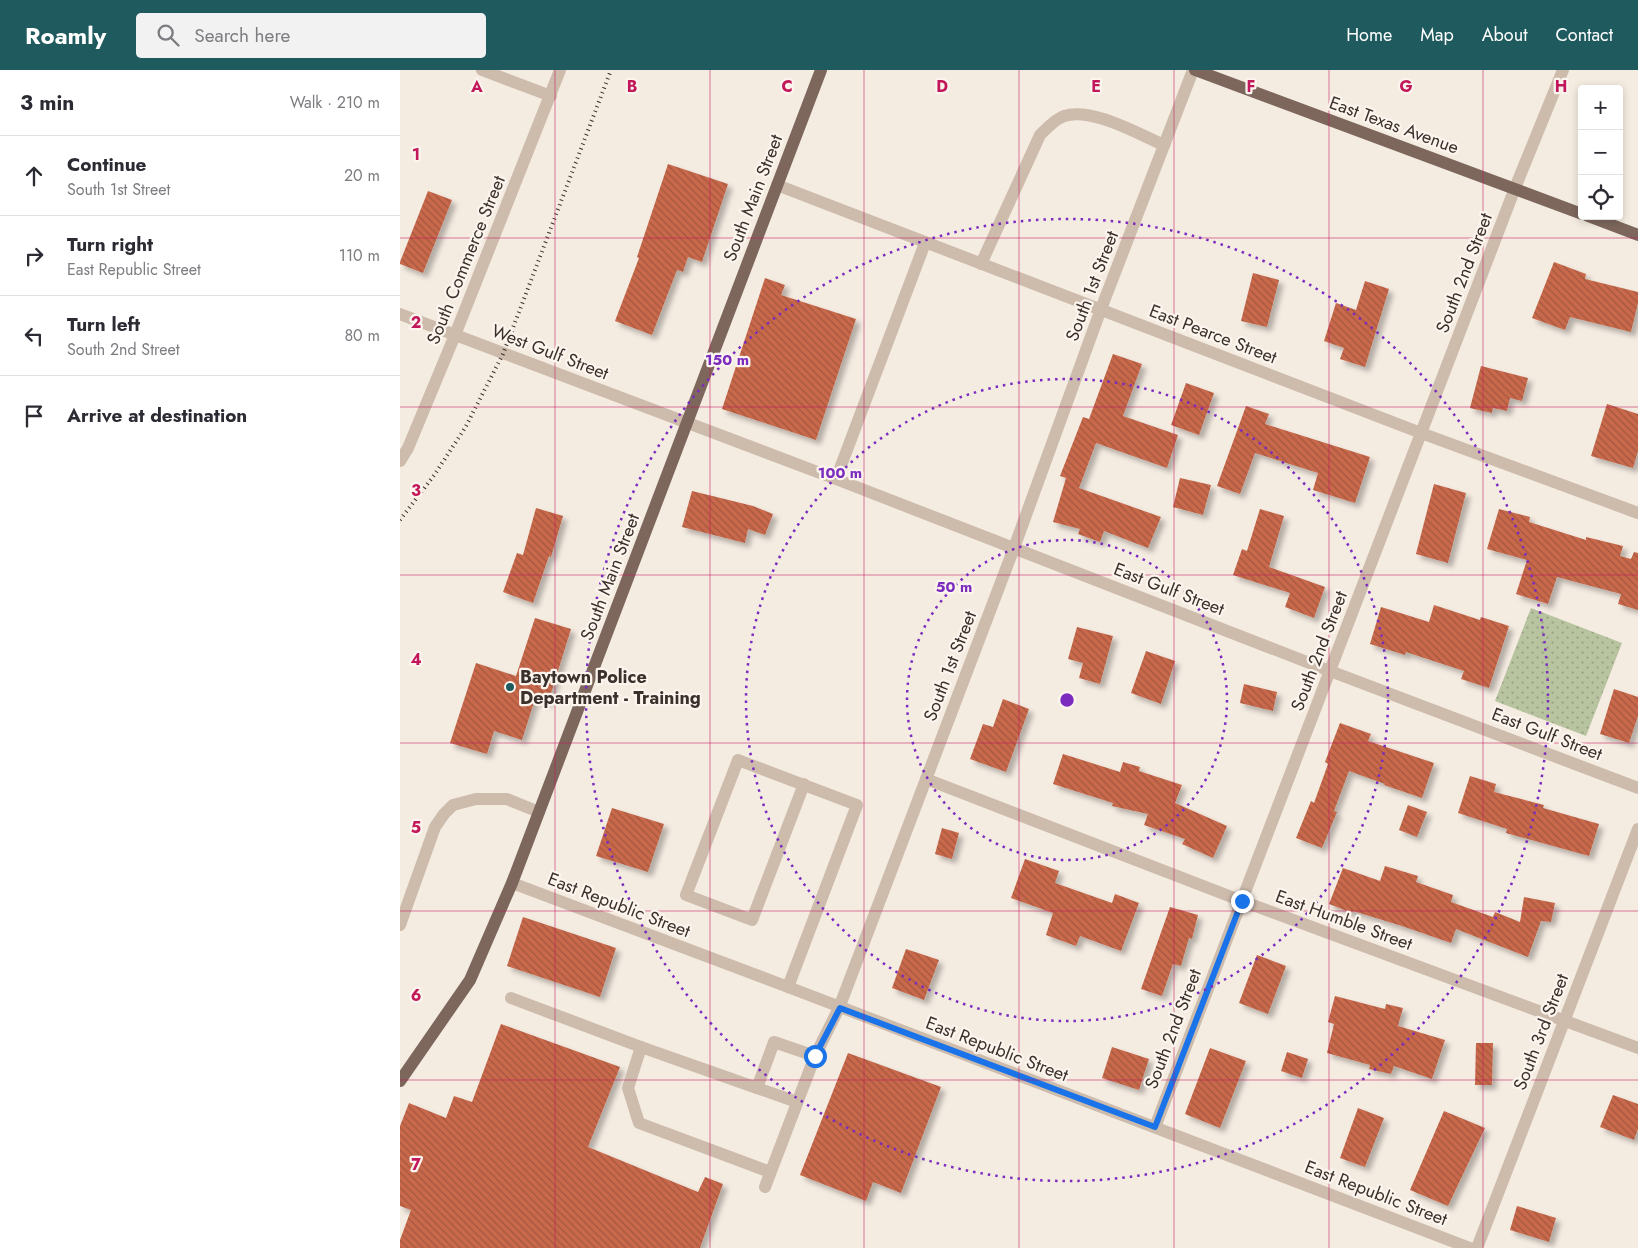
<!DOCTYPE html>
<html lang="en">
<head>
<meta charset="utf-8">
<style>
	:root { --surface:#fff; --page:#f2f2f3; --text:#2b2b33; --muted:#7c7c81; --line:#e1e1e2; --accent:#1f5a5e }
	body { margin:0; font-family:Jost,sans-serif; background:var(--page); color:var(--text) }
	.controls { position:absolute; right:15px; top:15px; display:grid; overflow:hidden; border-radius:5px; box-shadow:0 2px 8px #0003 }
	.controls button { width:45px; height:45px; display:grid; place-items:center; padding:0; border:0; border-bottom:1px solid var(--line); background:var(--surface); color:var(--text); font:25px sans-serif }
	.stop { position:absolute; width:15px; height:15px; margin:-11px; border:4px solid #1a73e8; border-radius:50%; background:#fff }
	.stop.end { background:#1a73e8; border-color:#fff; box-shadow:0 1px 5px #0008 }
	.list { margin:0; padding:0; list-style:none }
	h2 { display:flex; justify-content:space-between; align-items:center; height:65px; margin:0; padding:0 20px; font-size:21px }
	h2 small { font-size:16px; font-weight:400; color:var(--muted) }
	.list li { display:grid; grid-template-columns:32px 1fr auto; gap:15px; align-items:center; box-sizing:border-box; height:80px; padding:0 20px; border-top:1px solid var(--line) }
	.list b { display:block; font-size:19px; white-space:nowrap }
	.list p { margin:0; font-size:16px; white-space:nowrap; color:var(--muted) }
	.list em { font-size:16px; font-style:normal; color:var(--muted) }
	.icon { flex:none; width:28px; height:28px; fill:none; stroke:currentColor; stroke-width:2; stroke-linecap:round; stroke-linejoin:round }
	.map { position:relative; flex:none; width:1238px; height:1178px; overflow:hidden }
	header { display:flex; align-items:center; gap:30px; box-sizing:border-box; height:70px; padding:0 25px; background:var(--accent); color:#fff }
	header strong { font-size:24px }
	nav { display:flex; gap:28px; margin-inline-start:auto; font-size:18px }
	.search { width:350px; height:45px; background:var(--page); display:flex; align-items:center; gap:12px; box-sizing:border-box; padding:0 18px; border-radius:5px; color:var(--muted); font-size:19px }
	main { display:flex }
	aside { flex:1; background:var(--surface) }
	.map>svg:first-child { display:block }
	.grass { fill:url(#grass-dots) }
	.building { fill:url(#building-back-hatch); filter:url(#shadow) }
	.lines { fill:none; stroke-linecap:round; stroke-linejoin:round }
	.minor { stroke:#cdbbac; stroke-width:12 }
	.major { stroke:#7d675c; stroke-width:12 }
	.rail { stroke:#3b302b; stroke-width:4; stroke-dasharray:1 4; stroke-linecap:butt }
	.route { stroke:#1a73e8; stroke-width:6 }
	.grid { fill:none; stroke:#c2185b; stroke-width:1; stroke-opacity:0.55 }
	.ring { fill:none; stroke:#7b2cbf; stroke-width:2.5; stroke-dasharray:2.5 5 }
	.poi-dot { fill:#1f5a5e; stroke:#fbf5ee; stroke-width:2 }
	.labels { text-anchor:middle; stroke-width:4.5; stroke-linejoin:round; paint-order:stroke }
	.street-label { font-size:18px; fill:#3b302b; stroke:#fbf5ee }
	.poi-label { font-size:18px; font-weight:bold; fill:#3b302b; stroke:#fbf5ee; text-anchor:start }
	.grid-label { font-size:16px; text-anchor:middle; font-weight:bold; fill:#c2185b; stroke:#fbf5ee; stroke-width:4.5; stroke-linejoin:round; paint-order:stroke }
	.centre { fill:#7b2cbf; stroke:#fbf5ee; stroke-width:2.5 }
	.ring-label { font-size:15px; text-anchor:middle; font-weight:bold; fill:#7b2cbf; stroke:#fbf5ee; stroke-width:4.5; stroke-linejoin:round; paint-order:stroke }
</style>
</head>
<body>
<header>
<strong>Roamly</strong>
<div class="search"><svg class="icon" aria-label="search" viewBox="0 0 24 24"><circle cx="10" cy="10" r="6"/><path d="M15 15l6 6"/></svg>Search here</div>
<nav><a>Home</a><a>Map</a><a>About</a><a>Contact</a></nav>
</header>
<main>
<aside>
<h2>3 min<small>Walk · 210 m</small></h2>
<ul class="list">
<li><svg class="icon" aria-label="ahead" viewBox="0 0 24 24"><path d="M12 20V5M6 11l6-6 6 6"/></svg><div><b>Continue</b><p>South 1st Street</p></div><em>20 m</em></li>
<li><svg class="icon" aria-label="right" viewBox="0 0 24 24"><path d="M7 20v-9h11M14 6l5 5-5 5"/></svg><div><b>Turn right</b><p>East Republic Street</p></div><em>110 m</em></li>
<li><svg class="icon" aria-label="left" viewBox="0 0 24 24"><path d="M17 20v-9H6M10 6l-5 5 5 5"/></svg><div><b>Turn left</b><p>South 2nd Street</p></div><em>80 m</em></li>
<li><svg class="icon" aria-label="arrive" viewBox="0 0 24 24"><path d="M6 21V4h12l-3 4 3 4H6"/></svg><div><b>Arrive at destination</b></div></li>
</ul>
</aside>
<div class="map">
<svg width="1238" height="1178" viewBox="0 0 1238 1178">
	<defs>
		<pattern id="grass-dots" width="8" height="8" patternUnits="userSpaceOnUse" patternTransform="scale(1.25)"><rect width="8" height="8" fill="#b8c4a0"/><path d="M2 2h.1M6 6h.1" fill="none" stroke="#97a083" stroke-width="1.8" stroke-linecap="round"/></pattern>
		<pattern id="building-back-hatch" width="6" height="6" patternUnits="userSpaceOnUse" patternTransform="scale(1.25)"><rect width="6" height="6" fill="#c8694b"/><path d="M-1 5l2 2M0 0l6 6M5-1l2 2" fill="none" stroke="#a4573f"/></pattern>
		<filter id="shadow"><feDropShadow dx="4.5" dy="4.5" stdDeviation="2.5" flood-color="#0004"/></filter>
	</defs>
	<rect width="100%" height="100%" fill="#f4ebe1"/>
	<polygon class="grass" points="1131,538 1222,573 1186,666 1095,631"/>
	<g class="building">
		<polygon points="268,94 328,114 302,192 288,187 283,202 277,200 252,265 215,251 239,188 237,187"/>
		<polygon points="28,121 52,130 23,203 0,194 0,192"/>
		<polygon points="1154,192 1186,204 1185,209 1238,222 1238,233 1231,262 1170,247 1165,260 1132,248"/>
		<polygon points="853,203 879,210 867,257 841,251"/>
		<polygon points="365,208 385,215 381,225 456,249 416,370 322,339"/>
		<polygon points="965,211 989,219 965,297 940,289 944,278 924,271 936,233 956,240"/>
		<polygon points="713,284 742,294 723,346 778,365 767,398 696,373 679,418 761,447 748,478 704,461 700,472 678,464 680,459 653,452 666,408 660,406 683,347 689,349"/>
		<polygon points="1081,296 1128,308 1122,331 1110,328 1107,341 1093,338 1092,343 1070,338"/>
		<polygon points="786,313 814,323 799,365 771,355"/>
		<polygon points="1207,334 1238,344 1238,381 1233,398 1191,386"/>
		<polygon points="846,336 869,344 865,354 970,387 955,433 913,420 918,403 855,383 840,424 817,416"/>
		<polygon points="780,408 811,415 803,445 773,437"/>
		<polygon points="1034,414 1066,423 1048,493 1016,484"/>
		<polygon points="292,421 353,436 373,444 365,465 348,459 345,473 282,457"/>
		<polygon points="136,438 163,446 151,487 149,486 133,533 103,522 117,483 123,485"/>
		<polygon points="860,439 884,446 869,497 925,517 914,548 885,537 890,523 833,505 842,479 847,481"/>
		<polygon points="1099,439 1130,447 1129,452 1186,470 1186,467 1223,476 1220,486 1231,489 1234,482 1238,483 1238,540 1218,534 1221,524 1157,507 1148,534 1116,524 1127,490 1087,479"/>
		<polygon points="1034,535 1080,550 1081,547 1109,556 1089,618 1061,609 1064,601 1006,582 1005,585 970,574 981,537 1029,552"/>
		<polygon points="135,548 171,559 148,633 135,629 122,670 94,661 87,684 50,673 76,593 116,606"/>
		<polygon points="677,557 713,566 700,614 679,608 683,593 668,589"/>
		<polygon points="746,581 775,591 761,634 731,623"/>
		<polygon points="844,614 877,622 873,641 840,633"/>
		<polygon points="1214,619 1238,627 1238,646 1229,673 1200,664"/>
		<polygon points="603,629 629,639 606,702 570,689 583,654 593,657"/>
		<polygon points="940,653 971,664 968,671 1034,693 1022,728 984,715 985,714 949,701 934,741 937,742 922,778 896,768 911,731 914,733 928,694 925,692"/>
		<polygon points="663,684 720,702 723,692 740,697 739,701 782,715 775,733 827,756 813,788 782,774 785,769 744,755 748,744 712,736 713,733 653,714"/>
		<polygon points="1070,706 1096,714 1094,722 1144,735 1143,738 1199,754 1189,786 1106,763 1107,759 1058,743"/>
		<polygon points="1008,735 1027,742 1017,767 999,760"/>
		<polygon points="212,738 264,754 248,802 196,786"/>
		<polygon points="542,758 559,763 552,789 535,784"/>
		<polygon points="625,789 659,801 655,813 712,833 715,824 739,833 721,881 680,866 676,876 646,865 653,843 611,828"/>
		<polygon points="985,796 1018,806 1016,812 1053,825 1051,832 1093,847 1095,842 1120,852 1124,827 1155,833 1151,852 1141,851 1128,887 1056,859 1051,873 1002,856 953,841 952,843 929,834 943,798 980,811"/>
		<polygon points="770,837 798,845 792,869 789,868 781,896 773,894 762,926 741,919"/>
		<polygon points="123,847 216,878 200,927 107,896"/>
		<polygon points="506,879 539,890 524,930 492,918"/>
		<polygon points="857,885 886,896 868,944 839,933"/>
		<polygon points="935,926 985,939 986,934 1003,938 998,956 1045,970 1032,1009 994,996 991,1004 969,999 970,995 927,983 934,954 928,952"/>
		<polygon points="101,954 220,997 188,1077 298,1122 305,1107 323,1114 300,1178 0,1178 0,1170 11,1140 0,1136 0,1056 9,1033 46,1048 54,1026 72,1032"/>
		<polygon points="1076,973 1093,973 1092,1015 1075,1015"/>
		<polygon points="712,977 749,989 739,1020 702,1008"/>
		<polygon points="810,978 846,991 820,1058 785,1044"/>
		<polygon points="887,982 908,989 902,1008 881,1001"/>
		<polygon points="448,983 541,1017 501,1123 473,1112 466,1131 400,1105"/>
		<polygon points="1213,1025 1238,1034 1238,1059 1234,1070 1200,1057"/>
		<polygon points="958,1038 984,1048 965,1097 940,1088"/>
		<polygon points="1044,1041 1085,1058 1048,1136 1010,1120"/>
		<polygon points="1117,1136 1156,1148 1149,1172 1110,1160"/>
	</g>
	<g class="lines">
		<g class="minor">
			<polyline points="82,0 151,26"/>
			<polyline points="377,115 1021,363 1238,443"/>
			<path d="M581,194L640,65C647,58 654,50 664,46C692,37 738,64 764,75"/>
			<polyline points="0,244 436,409 930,601 1238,718"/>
			<polyline points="0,391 8,378 55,265 160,0"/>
			<polyline points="436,409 525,173"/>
			<polyline points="526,709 842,831 1238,978"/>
			<polyline points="112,813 388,917 1070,1178"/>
			<polyline points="0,855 35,757 44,744 53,735 76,729 107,729 139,742"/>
			<polyline points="388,917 457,735 338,690 286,825 352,850 404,714"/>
			<polyline points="111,928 241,977 357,1018"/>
			<polyline points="241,977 228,1018 239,1053 370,1102"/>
			<polyline points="397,1032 357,1018 374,972 415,986"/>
			<polyline points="755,1057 1115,118 1163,0"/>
			<polyline points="365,1117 415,986 439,938 614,478 701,239 793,0"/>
			<polyline points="1077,1178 1238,759"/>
		</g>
		<g class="major">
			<polyline points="795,0 1182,144"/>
			<polyline points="1188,146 1238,165"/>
			<polyline points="0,1011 70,910 112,813 421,0"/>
		</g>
		<polyline class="rail" points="0,450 35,404 65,358 103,284 211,0"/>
	</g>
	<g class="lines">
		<polyline class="route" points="415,986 440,938 755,1057 842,831"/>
	</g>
	<path class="grid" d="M155,0V1178M310,0V1178M464,0V1178M619,0V1178M774,0V1178M929,0V1178M1083,0V1178M0,168H1238M0,337H1238M0,505H1238M0,673H1238M0,841H1238M0,1010H1238"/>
	<g class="ring">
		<circle cx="667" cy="630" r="160"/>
		<circle cx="667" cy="630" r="321"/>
		<circle cx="667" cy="630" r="481"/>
	</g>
	<circle class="poi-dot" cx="110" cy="617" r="5"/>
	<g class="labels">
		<g class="street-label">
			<text transform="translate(994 55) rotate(20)" y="6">East Texas Avenue</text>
			<text transform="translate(353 128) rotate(-69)" y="6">South Main Street</text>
			<text transform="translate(66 190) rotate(-68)" y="6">South Commerce Street</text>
			<text transform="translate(1064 203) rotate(-69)" y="6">South 2nd Street</text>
			<text transform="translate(692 216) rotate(-69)" y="6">South 1st Street</text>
			<text transform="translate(813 264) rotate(21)" y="6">East Pearce Street</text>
			<text transform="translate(150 282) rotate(21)" y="6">West Gulf Street</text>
			<text transform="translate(210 507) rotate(-69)" y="6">South Main Street</text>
			<text transform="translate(769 519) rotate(21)" y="6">East Gulf Street</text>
			<text transform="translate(919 581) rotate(-69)" y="6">South 2nd Street</text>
			<text transform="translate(550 596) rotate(-69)" y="6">South 1st Street</text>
			<text transform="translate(1147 664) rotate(21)" y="6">East Gulf Street</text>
			<text transform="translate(219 835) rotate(21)" y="6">East Republic Street</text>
			<text transform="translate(944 850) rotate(20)" y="6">East Humble Street</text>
			<text transform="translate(773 959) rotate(-69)" y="6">South 2nd Street</text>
			<text transform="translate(1141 962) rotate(-69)" y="6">South 3rd Street</text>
			<text transform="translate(597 979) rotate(21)" y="6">East Republic Street</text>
			<text transform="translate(976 1123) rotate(21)" y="6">East Republic Street</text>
		</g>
		<g class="poi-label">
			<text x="120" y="613">Baytown Police<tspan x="120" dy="21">Department - Training</tspan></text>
		</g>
	</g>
	<g class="grid-label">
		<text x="77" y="22">A</text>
		<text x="232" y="22">B</text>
		<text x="387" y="22">C</text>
		<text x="542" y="22">D</text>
		<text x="696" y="22">E</text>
		<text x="851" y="22">F</text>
		<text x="1006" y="22">G</text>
		<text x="1161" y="22">H</text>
		<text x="16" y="90">1</text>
		<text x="16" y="258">2</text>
		<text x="16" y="426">3</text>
		<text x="16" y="595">4</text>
		<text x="16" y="763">5</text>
		<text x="16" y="931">6</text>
		<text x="16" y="1100">7</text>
	</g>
	<circle cx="667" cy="630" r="8" class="centre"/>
	<g class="ring-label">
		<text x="327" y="295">150 m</text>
		<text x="440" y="408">100 m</text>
		<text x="554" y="522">50 m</text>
	</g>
</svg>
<div class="controls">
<button>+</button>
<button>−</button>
<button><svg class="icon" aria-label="locate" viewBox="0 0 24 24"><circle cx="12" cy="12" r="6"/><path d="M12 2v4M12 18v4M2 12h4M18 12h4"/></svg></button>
</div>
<div class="stop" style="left:415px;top:986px"></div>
<div class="stop end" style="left:842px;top:831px"></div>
</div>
</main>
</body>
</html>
